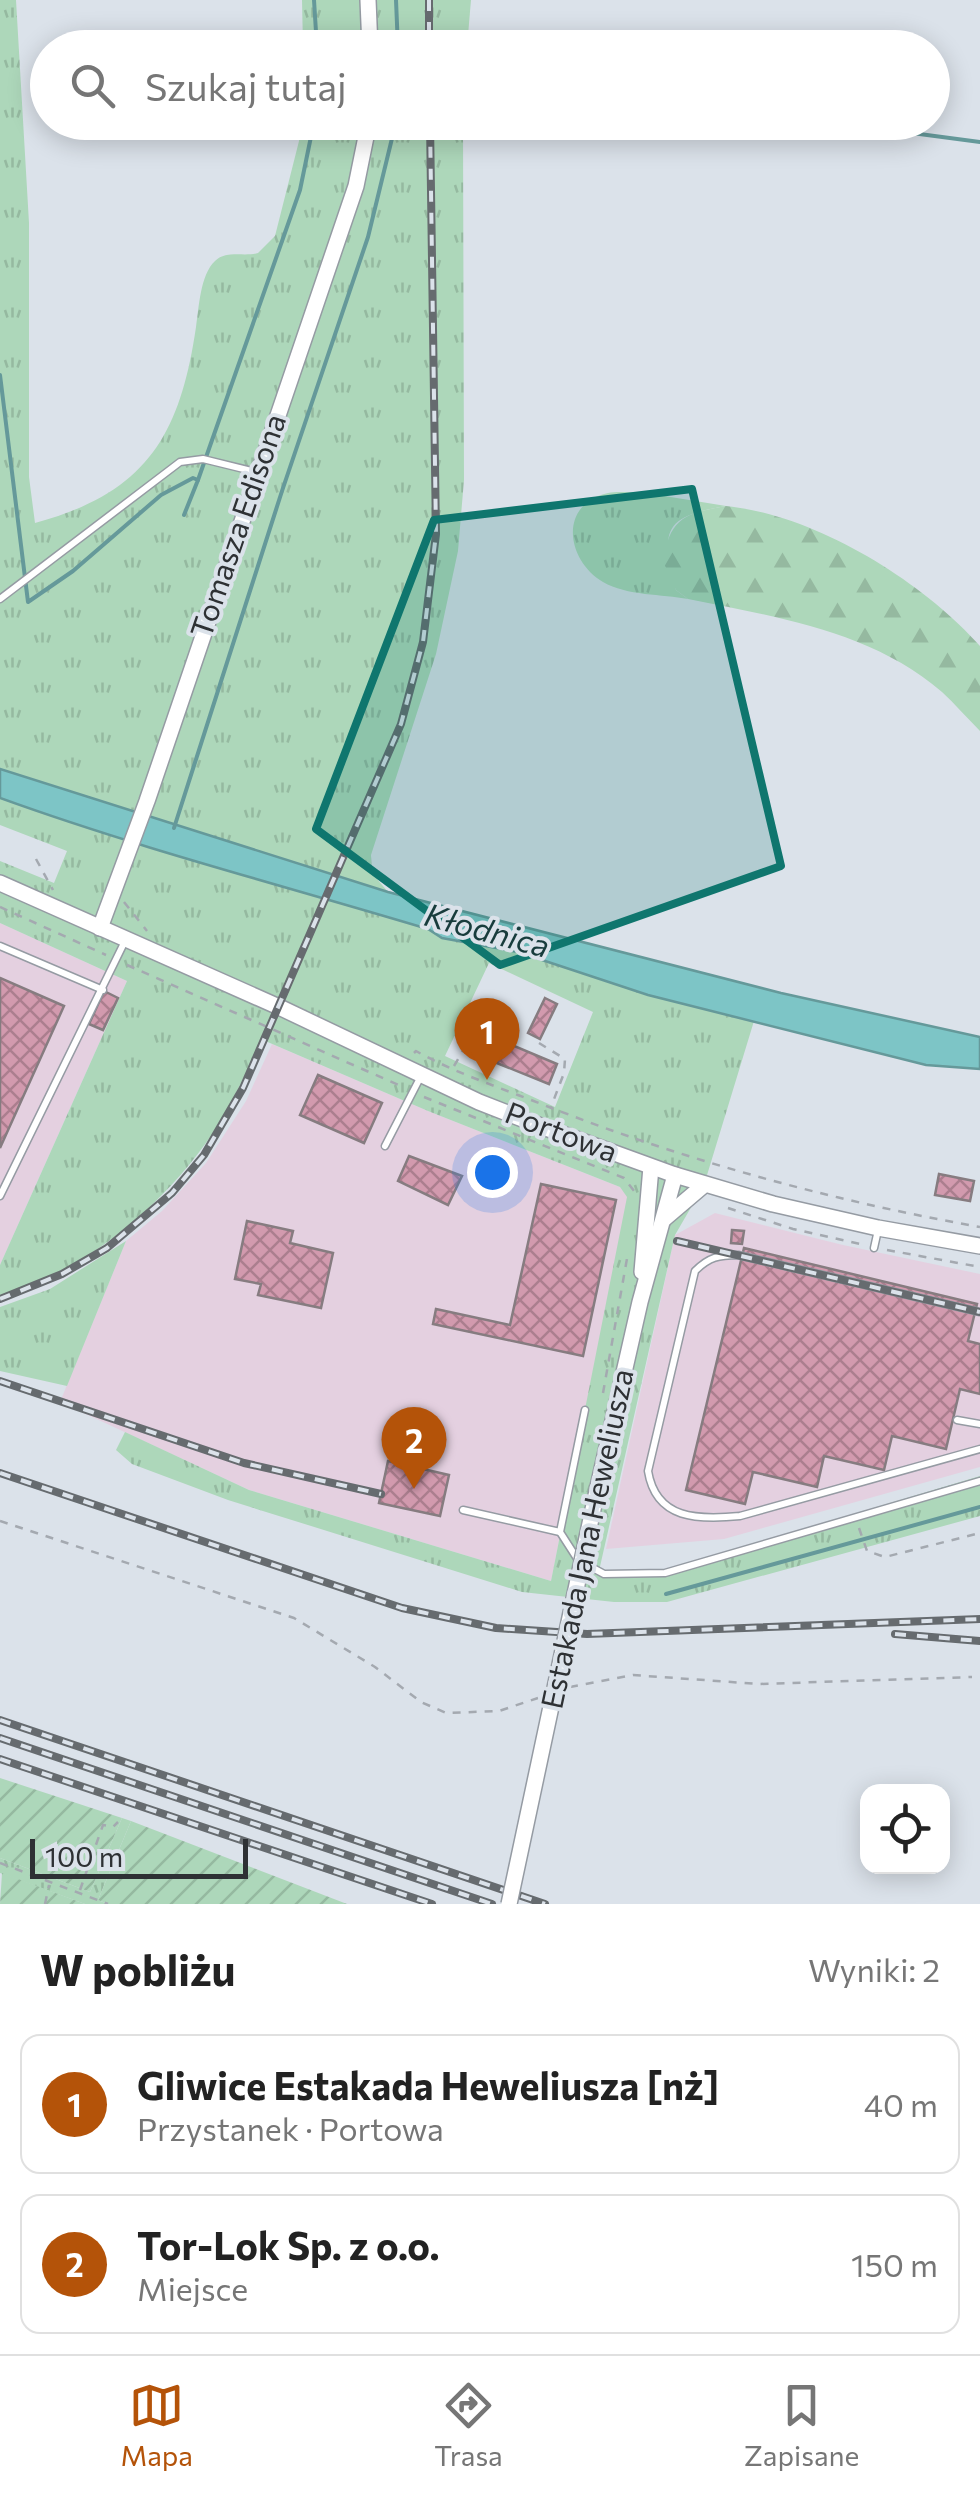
<!DOCTYPE html>
<html lang="pl">
<head>
<meta charset="utf-8">
<style>
	:root { --surface:#fff; --page:#f6f6f6; --text:#222; --muted:#767676; --line:#e0e0e0; --accent:#b45309 }
	body { margin:0; font-family:Commissioner,sans-serif; background:var(--page); color:var(--text) }
	.controls { position:absolute; right:30px; bottom:30px; display:grid; overflow:hidden; border-radius:20px; box-shadow:0 5px 25px #0003 }
	.controls button { width:90px; height:90px; display:grid; place-items:center; padding:0; border:0; border-bottom:2px solid var(--line); background:var(--surface); color:var(--text); font:50px sans-serif }
	.scale { position:absolute; left:30px; bottom:25px; width:218px; box-sizing:border-box; padding-left:10px; border:5px solid #2e3134; border-top:0; font-size:28px; line-height:35px; white-space:nowrap; color:#2e3134; -webkit-text-stroke:8px #dbe2ea; paint-order:stroke }
	.you { position:absolute; left:492px; top:1172px; width:35px; height:35px; margin:-25px; border:8px solid #fff; border-radius:50%; background:#1a73e8; box-shadow:0 0 0 15px #1a73e833 }
	.badge { display:grid; place-items:center; width:65px; height:65px; border-radius:50%; background:var(--accent); color:#fff; font-size:32px; font-weight:700 }
	.pin { position:absolute; translate:-50% -82px; filter:drop-shadow(0 2px 5px #0008) }
	.pin::after { content:''; position:absolute; top:52px; width:35px; height:30px; background:inherit; clip-path:polygon(0 0,100% 0,50% 100%) }
	.list { margin:0; padding:0; list-style:none }
	h2 { display:flex; justify-content:space-between; align-items:center; height:130px; margin:0; padding:0 40px; font-size:42px }
	h2 small { font-size:32px; font-weight:400; color:var(--muted) }
	.list li { display:grid; grid-template-columns:65px 1fr auto; gap:30px; align-items:center; box-sizing:border-box; height:140px; margin:0 20px 20px; padding:0 20px; border:2px solid var(--line); border-radius:20px }
	.list b { display:block; font-size:38px; white-space:nowrap }
	.list p { margin:0; font-size:32px; white-space:nowrap; color:var(--muted) }
	.list em { font-size:32px; font-style:normal; color:var(--muted) }
	.icon { flex:none; width:55px; height:55px; fill:none; stroke:currentColor; stroke-width:2; stroke-linecap:round; stroke-linejoin:round }
	.map { position:relative; flex:none; width:980px; height:1904px; overflow:hidden }
	.search { position:absolute; background:var(--surface); box-shadow:0 5px 25px #0003; left:30px; right:30px; top:30px; height:110px; display:flex; align-items:center; gap:25px; box-sizing:border-box; padding:0 35px; border-radius:55px; color:var(--muted); font-size:38px }
	.sheet { height:450px; background:var(--surface) }
	nav { display:flex; justify-content:space-around; align-items:center; box-sizing:border-box; height:140px; border-top:2px solid var(--line); background:var(--surface); font-size:28px; color:var(--muted) }
	nav a { display:grid; justify-items:center; gap:5px }
	nav .on { color:var(--accent) }
	.map>svg:first-child { display:block }
	.industrial { fill:#e4d0e0 }
	.grass { fill:url(#grass-tufts); fill-rule:evenodd }
	.forest { fill:url(#forest-firs) }
	.garden { fill:url(#garden-furrows) }
	.water { fill:#7dc5c6; stroke:#65999a; stroke-width:2.5 }
	.lines { fill:none; stroke-linecap:round; stroke-linejoin:round }
	.stream { stroke:#65999a; stroke-width:4 }
	.building { fill:url(#building-cross-hatch); stroke:#867c80; stroke-width:2.5 }
	.service-casing { stroke:#959ba3; stroke-width:9 }
	.tertiary-casing { stroke:#959ba3; stroke-width:18 }
	.path { stroke:#a4a9b0; stroke-width:2.5; stroke-dasharray:8 8; stroke-linecap:butt }
	.service { stroke:#fff; stroke-width:6 }
	.tertiary { stroke:#fff; stroke-width:15 }
	.rail-casing { stroke:#666b6f; stroke-width:8 }
	.rail { stroke:#dbe2ea; stroke-width:4; stroke-dasharray:11; stroke-linecap:butt }
	.tertiary-bridge-casing { stroke:#959ba3; stroke-width:18; stroke-linecap:butt }
	.tertiary-bridge { stroke:#fff; stroke-width:15 }
	.marked { fill:#0f766e; fill-opacity:0.2; stroke:#0f766e; stroke-width:8; stroke-linejoin:round }
	.labels { text-anchor:middle; stroke-width:8; stroke-linejoin:round; paint-order:stroke }
	.street-label { font-size:30px; fill:#2e3134; stroke:#dbe2ea }
	.water-label { font-size:32px; font-style:italic; fill:#183c3c; stroke:#dbe2ea }
</style>
</head>
<body>
<div class="map">
<svg width="980" height="1904" viewBox="0 0 980 1904">
	<defs>
		<pattern id="grass-tufts" width="24" height="20" patternUnits="userSpaceOnUse" patternTransform="scale(2.5)"><rect width="24" height="20" fill="#add7ba"/><path d="M3 7l-1-3M5 7V3M7 7l1-3M15 17l-1-3M17 17v-4M19 17l1-3" fill="none" stroke="#95b9a0"/></pattern>
		<pattern id="forest-firs" width="22" height="20" patternUnits="userSpaceOnUse" patternTransform="scale(2.5)"><rect width="22" height="20" fill="#add7ba"/><path d="M5 1l3.5 6h-7zM16 11l3.5 6h-7z" fill="#95b9a0"/></pattern>
		<pattern id="garden-furrows" width="10" height="10" patternUnits="userSpaceOnUse" patternTransform="scale(2.5)"><rect width="10" height="10" fill="#add7ba"/><path d="M-1 1l2-2M0 10L10 0M9 11l2-2" fill="none" stroke="#95b9a0"/></pattern>
		<pattern id="building-cross-hatch" width="8" height="8" patternUnits="userSpaceOnUse" patternTransform="scale(2.5)"><rect width="8" height="8" fill="#d29aae"/><path d="M0 0l8 8M0 8l8-8" fill="none" stroke="#ab7e8e"/></pattern>
	</defs>
	<rect width="100%" height="100%" fill="#dbe2ea"/>
	<g class="industrial">
		<polygon points="0,923 127,981 0,1265"/>
		<polygon points="272,1044 428,1111 620,1187 628,1197 551,1581 249,1490 60,1402 126,1241 162,1211 206,1163 246,1101"/>
		<polygon points="715,1213 843,1245 980,1274 980,1467 724,1539 606,1549 675,1235"/>
	</g>
	<g class="grass">
		<path d="M0,0H16L29,223V477L35,523C146,493 180,436 196,327C199,308 200,275 215,261C226,250 245,257 258,253L275,236L299,141L300,123H463L464,480L458,551L436,654L371,855L372,873L388,892L0,769Z"/>
		<polygon points="302,0 471,0 467,47 303,47"/>
		<path d="M640,492L726,506C662,517 661,530 676,590L688,599C662,594 627,596 603,582C566,560 558,504 608,493C618,491 630,493 640,492Z"/>
		<path d="M0,798C141,849 285,886 428,929L442,938L518,952L648,995L754,1021L704,1185L675,1235L599,1571L618,1573L667,1570L980,1476V1516L667,1602H614L522,1592L228,1500L132,1464L116,1450L125,1432L249,1490L551,1581L627,1197L620,1187L428,1111L263,1040C248,1067 236,1096 220,1122C172,1199 88,1271 0,1297V1265L127,981L0,923V861L54,883L67,851L0,825ZM489,963L593,1012L555,1107L445,1056Z"/>
		<polygon points="126,1241 67,1386 0,1371 0,1307 50,1289"/>
		<polygon points="122,1818 131,1821 98,1900 108,1904 85,1904 0,1873 0,1858 90,1892"/>
	</g>
	<path class="forest" d="M726,506C815,515 921,580 980,646V731C967,718 955,704 942,692C871,631 776,617 688,599L676,590L663,561C670,517 686,513 726,506Z"/>
	<g class="garden">
		<polygon points="0,1778 122,1818 90,1892 0,1858"/>
		<polygon points="131,1821 347,1904 108,1904 98,1900"/>
		<polygon points="2,1873 85,1904 0,1904"/>
	</g>
	<path class="water" d="M0,769L388,892L781,993L980,1037V1069L926,1065L648,995L518,952L442,938L428,929C285,886 141,849 0,798Z"/>
	<g class="lines">
		<g class="stream">
			<polyline points="314,0 317,48"/>
			<polyline points="396,0 398,48"/>
			<polyline points="829,122 980,142"/>
			<polyline points="0,375 28,602 73,571 161,495 193,478 198,480 184,515"/>
			<polyline points="198,480 300,190 314,122"/>
			<polyline points="174,828 282,491 368,237 396,122"/>
			<polyline points="666,1594 980,1507"/>
		</g>
	</g>
	<g class="building">
		<polygon points="0,978 64,1006 0,1148"/>
		<polygon points="104,991 118,998 103,1030 89,1024"/>
		<polygon points="545,998 557,1004 540,1039 528,1033"/>
		<polygon points="481,1032 557,1064 549,1084 472,1053"/>
		<polygon points="318,1075 382,1103 364,1143 300,1115"/>
		<polygon points="409,1156 462,1176 448,1205 398,1181"/>
		<polygon points="939,1174 974,1181 970,1201 935,1195"/>
		<polygon points="541,1184 616,1200 583,1356 433,1324 436,1309 510,1325"/>
		<polygon points="247,1221 293,1231 290,1243 333,1253 321,1308 258,1295 261,1284 235,1279"/>
		<polygon points="732,1230 744,1231 742,1244 731,1243"/>
		<polygon points="744,1248 977,1304 968,1341 980,1344 980,1394 960,1389 946,1449 892,1436 884,1470 824,1456 817,1487 753,1472 745,1504 686,1490"/>
		<polygon points="388,1461 449,1475 440,1516 379,1503"/>
	</g>
	<g class="lines">
		<g class="service-casing">
			<g id="service">
				<polyline points="0,599 180,462 203,459 256,472"/>
				<polyline points="0,946 103,990"/>
				<polyline points="385,1146 421,1076"/>
				<polyline points="0,1196 125,941"/>
				<polyline points="874,1248 878,1230"/>
				<path d="M980,1312L738,1255C719,1255 709,1257 695,1271L648,1471C656,1520 698,1520 740,1516L980,1449"/>
				<polyline points="585,1410 560,1532 578,1560 604,1574 665,1573 980,1481"/>
				<polyline points="957,1420 980,1424"/>
				<polyline points="463,1510 560,1532"/>
			</g>
		</g>
		<g class="tertiary-casing">
			<g id="tertiary">
				<polyline points="368,0 370,48"/>
				<polyline points="0,883 279,1007 479,1102 543,1127 675,1175 773,1204 878,1228 980,1246"/>
				<polyline points="100,928 147,801 356,186 369,122"/>
				<polyline points="664,1219 704,1185"/>
				<polyline points="642,1272 651,1167"/>
				<polyline points="595,1500 640,1302 675,1175"/>
			</g>
		</g>
		<g class="path">
			<polyline points="36,859 53,890"/>
			<polyline points="124,902 147,931"/>
			<polyline points="0,907 106,955"/>
			<polyline points="127,965 403,1087"/>
			<polyline points="539,1043 565,1059 564,1073 551,1107"/>
			<path d="M414,1053L416,1051C457,1074 504,1089 549,1107C687,1161 833,1201 980,1227"/>
			<polyline points="454,1066 478,1025 490,1022 505,1026"/>
			<polyline points="424,1097 624,1178 634,1191"/>
			<polyline points="728,1208 793,1229 865,1245"/>
			<polyline points="887,1250 980,1267"/>
			<polyline points="603,1393 628,1253"/>
			<polyline points="0,1521 294,1618 375,1667 421,1702 446,1713 499,1711 538,1698"/>
			<polyline points="859,1528 867,1551 885,1557 980,1533"/>
			<polyline points="570,1687 633,1675 759,1684 972,1677"/>
			<polyline points="0,1863 108,1904"/>
			<polyline points="80,1890 103,1825 113,1827 118,1822"/>
			<polyline points="45,1904 49,1885"/>
		</g>
		<use href="#service" class="service"/>
		<use href="#tertiary" class="tertiary"/>
		<g class="rail-casing">
			<g id="rail">
				<polyline points="429,0 429,48"/>
				<polyline points="677,1241 980,1312"/>
				<polyline points="0,1299 62,1274 107,1248 172,1193 204,1155 243,1088 401,724 423,642 436,534 430,122"/>
				<polyline points="0,1381 244,1463 381,1494"/>
				<polyline points="0,1473 402,1608 496,1628 587,1634 980,1619"/>
				<polyline points="895,1634 980,1641"/>
				<polyline points="0,1720 545,1904"/>
				<polyline points="0,1738 492,1904"/>
				<polyline points="0,1759 432,1904"/>
			</g>
		</g>
		<use href="#rail" class="rail"/>
		<g class="tertiary-bridge-casing">
			<polyline id="tertiary-bridge" points="509,1904 595,1500"/>
		</g>
		<use href="#tertiary-bridge" class="tertiary-bridge"/>
	</g>
	<path class="marked" d="M692,489L781,866L500,965L316,829L434,520Z"/>
	<g class="labels">
		<g class="street-label">
			<text transform="translate(239 526) rotate(-71)" y="10">Tomasza Edisona</text>
			<text transform="translate(561 1133) rotate(21)" y="10">Portowa</text>
			<text transform="translate(588 1539) rotate(-78)" y="10">Estakada Jana Heweliusza</text>
		</g>
		<g class="water-label">
			<text transform="translate(487 931) rotate(15)" y="11">Kłodnica</text>
		</g>
	</g>
</svg>
<div class="controls">
<button><svg class="icon" aria-label="locate" viewBox="0 0 24 24"><circle cx="12" cy="12" r="6"/><path d="M12 2v4M12 18v4M2 12h4M18 12h4"/></svg></button>
</div>
<div class="scale">100 m</div>
<div class="you"></div>
<div class="pin badge" style="left:487px;top:1080px">1</div>
<div class="pin badge" style="left:414px;top:1489px">2</div>
<div class="search"><svg class="icon" aria-label="search" viewBox="0 0 24 24"><circle cx="10" cy="10" r="6"/><path d="M15 15l6 6"/></svg>Szukaj tutaj</div>
</div>
<section class="sheet">
<h2>W pobliżu<small>Wyniki: 2</small></h2>
<ul class="list">
<li><span class="badge">1</span><div><b>Gliwice Estakada Heweliusza [nż]</b><p>Przystanek · Portowa</p></div><em>40 m</em></li>
<li><span class="badge">2</span><div><b>Tor-Lok Sp. z o.o.</b><p>Miejsce</p></div><em>150 m</em></li>
</ul>
</section>
<nav>
<a class="on"><svg class="icon" aria-label="map" viewBox="0 0 24 24"><path d="M3 6l6-2 6 2 6-2v14l-6 2-6-2-6 2zM9 4v14M15 6v14"/></svg>Mapa</a>
<a><svg class="icon" aria-label="directions" viewBox="0 0 24 24"><path d="M12 3l9 9-9 9-9-9zM9 14v-3h6M13 9l2 2-2 2"/></svg>Trasa</a>
<a><svg class="icon" aria-label="saved" viewBox="0 0 24 24"><path d="M7 4h10v16l-5-4-5 4z"/></svg>Zapisane</a>
</nav>
</body>
</html>
